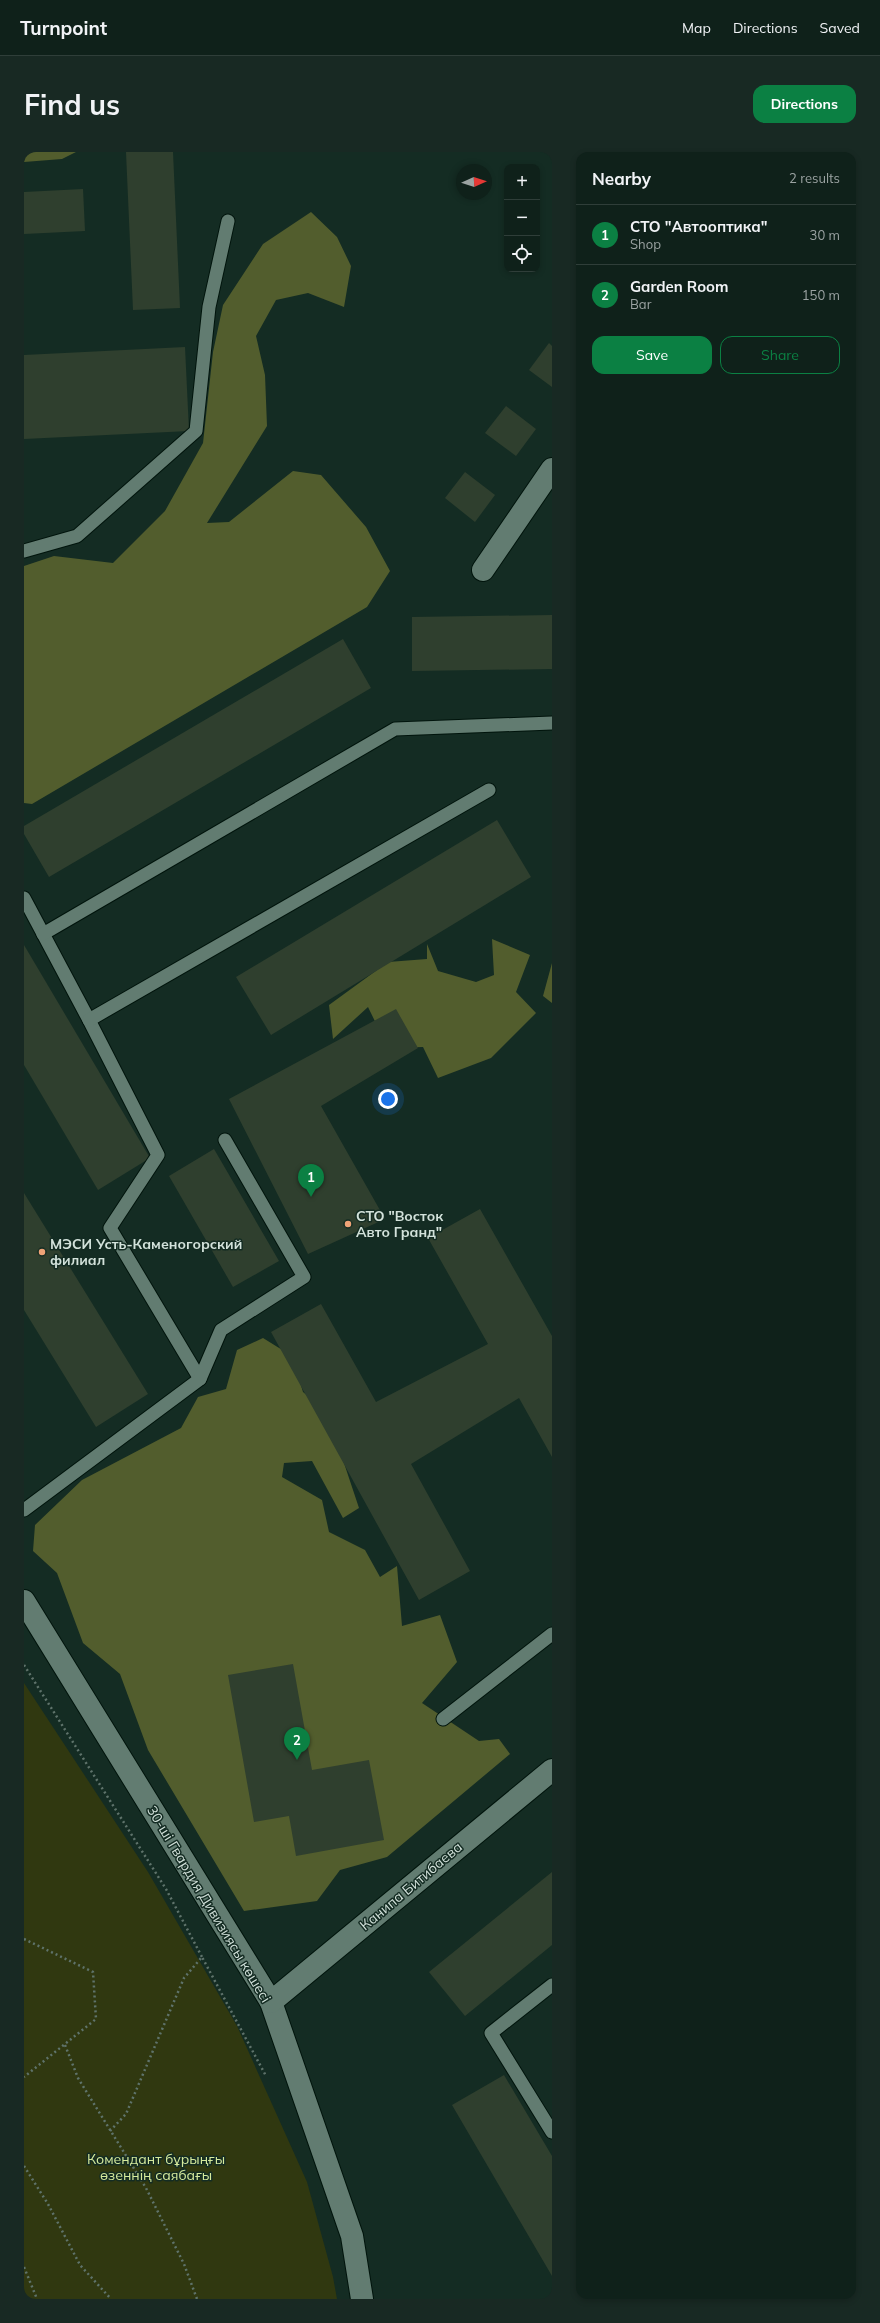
<!DOCTYPE html>
<html lang="en">
<head>
<meta charset="utf-8">
<style>
	:root { --surface:#0f211a; --page:#182923; --text:#f1f3f6; --muted:#9ba3a2; --line:#2f3e39; --accent:#0b8043 }
	body { margin:0; font-family:Mulish,sans-serif; background:var(--page); color:var(--text) }
	.controls { position:absolute; right:12px; top:12px; display:grid; overflow:hidden; border-radius:8px; box-shadow:0 2px 6px #0003 }
	.controls button { width:36px; height:36px; display:grid; place-items:center; padding:0; border:0; border-bottom:1px solid var(--line); background:var(--surface); color:var(--text); font:20px sans-serif }
	.compass { position:absolute; left:432px; top:12px; width:36px; height:36px; border-radius:50%; background:var(--surface); box-shadow:0 2px 6px #0003; rotate:87deg }
	.you { position:absolute; left:364px; top:947px; width:14px; height:14px; margin:-10px; border:3px solid #fff; border-radius:50%; background:#1a73e8; box-shadow:0 0 0 6px #1a73e833 }
	.badge { display:grid; place-items:center; width:26px; height:26px; border-radius:50%; background:var(--accent); color:#fff; font-size:13px; font-weight:700 }
	.pin { position:absolute; translate:-50% -33px; filter:drop-shadow(0 1px 2px #0008) }
	.pin::after { content:''; position:absolute; top:21px; width:14px; height:12px; background:inherit; clip-path:polygon(0 0,100% 0,50% 100%) }
	.list { margin:0; padding:0; list-style:none }
	h2 { display:flex; justify-content:space-between; align-items:center; height:52px; margin:0; padding:0 16px; font-size:17px }
	h2 small { font-size:13px; font-weight:400; color:var(--muted) }
	.list li { display:grid; grid-template-columns:26px 1fr auto; gap:12px; align-items:center; box-sizing:border-box; height:60px; padding:0 16px; border-top:1px solid var(--line) }
	.list b { display:block; font-size:15px; white-space:nowrap }
	.list p { margin:0; font-size:13px; white-space:nowrap; color:var(--muted) }
	.list em { font-size:13px; font-style:normal; color:var(--muted) }
	.actions { display:flex; gap:8px; padding:12px 16px }
	.actions a { flex:1; padding:9px 0; border:1px solid var(--accent); border-radius:12px; text-align:center; font-size:14px; color:var(--accent) }
	.actions .main { background:var(--accent); color:#fff }
	.icon { flex:none; width:22px; height:22px; fill:none; stroke:currentColor; stroke-width:2; stroke-linecap:round; stroke-linejoin:round }
	.map { position:relative; flex:none; width:528px; height:2147px; overflow:hidden; border-radius:12px }
	header { display:flex; align-items:center; gap:24px; box-sizing:border-box; height:56px; padding:0 20px; background:var(--surface); border-bottom:1px solid var(--line) }
	header strong { font-size:19px }
	nav { display:flex; gap:22px; margin-inline-start:auto; font-size:14px }
	.intro { display:flex; align-items:center; justify-content:space-between; box-sizing:border-box; height:96px; padding:0 24px }
	h1 { margin:0; font-size:28px }
	.button { padding:10px 18px; border-radius:12px; background:var(--accent); color:#fff; font-size:14px; font-weight:700 }
	main { display:flex; gap:24px; padding:0 24px }
	aside { flex:1; background:var(--surface); border-radius:12px; box-shadow:0 2px 6px #0003 }
	.map>svg:first-child { display:block }
	.green { fill:#303810 }
	.forest { fill:#525d2d }
	.building { fill:#2f3f2e }
	.lines { fill:none; stroke-linecap:round; stroke-linejoin:round }
	.lane-casing { stroke:#00140c; stroke-width:15 }
	.street-casing { stroke:#00140c; stroke-width:24 }
	.secondary-casing { stroke:#00140c; stroke-width:24 }
	.path { stroke:#5f736b; stroke-width:2.5; stroke-dasharray:2 3; stroke-linecap:butt }
	.lane { stroke:#627c71; stroke-width:13 }
	.street { stroke:#627c71; stroke-width:22 }
	.secondary { stroke:#627c71; stroke-width:22 }
	.poi-dot { fill:#efa377; stroke:#142c23; stroke-width:1.5 }
	.labels { text-anchor:middle; stroke-width:3; stroke-linejoin:round; paint-order:stroke }
	.poi-label { font-size:14px; font-weight:bold; fill:#d3e2db; stroke:#142c23; text-anchor:start }
	.street-label { font-size:14px; fill:#d3e2db; stroke:#142c23 }
	.park-label { font-size:14px; fill:#d6ea9c; stroke:#142c23 }
</style>
</head>
<body>
<header>
<strong>Turnpoint</strong>
<nav><a>Map</a><a>Directions</a><a>Saved</a></nav>
</header>
<div class="intro"><h1>Find us</h1><a class="button">Directions</a></div>
<main>
<div class="map">
<svg width="528" height="2147" viewBox="0 0 528 2147">
	<rect width="100%" height="100%" fill="#142c23"/>
	<polygon class="green" points="0,1531 124,1720 213,1874 283,2030 309,2125 313,2147 0,2147"/>
	<g class="forest">
		<polygon points="0,0 52,0 38,7 0,10"/>
		<polygon points="287,60 313,85 327,114 320,155 284,141 252,148 232,184 241,223 243,274 183,371 205,370 269,319 297,323 342,375 366,419 343,455 8,652 0,651 0,414 30,404 89,411 141,359 179,291 189,200 199,153 239,92"/>
		<polygon points="468,787 506,803 492,840 512,861 467,906 414,926 399,895 364,896 344,855 309,887 305,853 364,810 403,807 403,792 414,819 452,830 470,823"/>
		<polygon points="528,811 528,851 519,844"/>
		<polygon points="239,1186 268,1204 279,1240 303,1260 335,1356 319,1366 288,1309 260,1311 258,1325 298,1348 305,1380 341,1398 356,1425 373,1414 378,1474 416,1463 433,1510 398,1551 455,1589 475,1587 486,1602 363,1705 316,1718 293,1749 220,1759 124,1598 96,1522 59,1491 33,1421 9,1399 11,1373 58,1328 157,1276 174,1245 202,1237 213,1198"/>
	</g>
	<g class="building">
		<polygon points="102,0 149,0 156,156 109,158"/>
		<polygon points="59,37 61,79 0,82 0,40"/>
		<polygon points="525,191 528,194 528,235 505,218"/>
		<polygon points="161,195 165,279 0,287 0,203"/>
		<polygon points="482,254 512,277 492,304 461,281"/>
		<polygon points="441,320 471,343 451,370 421,346"/>
		<polygon points="528,463 528,517 388,519 388,465"/>
		<polygon points="319,487 347,536 25,725 0,682 0,674"/>
		<polygon points="473,668 507,725 247,883 212,825"/>
		<polygon points="0,793 126,1006 74,1038 0,913"/>
		<polygon points="372,857 394,896 297,954 361,1067 284,1102 205,947"/>
		<polygon points="190,997 255,1109 209,1135 145,1024"/>
		<polygon points="0,1041 124,1242 72,1275 0,1158"/>
		<polygon points="456,1057 528,1184 528,1305 495,1246 387,1312 446,1419 395,1448 247,1180 297,1152 352,1250 464,1192 404,1086"/>
		<polygon points="269,1512 288,1618 345,1608 360,1688 272,1704 265,1664 230,1670 204,1523"/>
		<polygon points="528,1720 528,1793 441,1864 405,1820"/>
		<polygon points="480,1923 528,2004 528,2124 428,1953"/>
	</g>
	<g class="lines">
		<g class="lane-casing">
			<g id="lane">
				<polyline points="0,399 53,384 172,279 185,155 204,69"/>
				<polyline points="0,746 65,868 134,1003 86,1076 176,1227"/>
				<polyline points="19,782 371,577 528,571"/>
				<polyline points="65,868 465,638"/>
				<polyline points="0,1358 176,1227 197,1178 280,1125 201,988"/>
				<polyline points="419,1567 528,1482"/>
				<polyline points="528,1833 467,1881 528,1980"/>
			</g>
		</g>
		<g class="street-casing">
			<polyline id="street" points="459,418 528,317"/>
		</g>
		<g class="secondary-casing">
			<g id="secondary">
				<polyline points="0,1449 247,1850 328,2084 338,2147"/>
				<polyline points="247,1850 528,1618"/>
			</g>
		</g>
		<g class="path">
			<polyline points="0,1513 142,1737 178,1805"/>
			<polyline points="0,1787 69,1820 72,1867 0,1925"/>
			<polyline points="41,1893 54,1926 122,2036 160,2112 173,2147"/>
			<polyline points="86,1979 102,1962 160,1826 178,1805 242,1924"/>
			<polyline points="0,2014 24,2052 56,2113 87,2147"/>
			<polyline points="0,2115 13,2147"/>
		</g>
		<use href="#lane" class="lane"/>
		<use href="#street" class="street"/>
		<use href="#secondary" class="secondary"/>
	</g>
	<g class="poi-dot">
		<circle cx="324" cy="1072" r="4"/>
		<circle cx="18" cy="1100" r="4"/>
	</g>
	<g class="labels">
		<g class="poi-label">
			<text x="332" y="1069">СТО "Восток<tspan x="332" dy="16">Авто Гранд"</tspan></text>
			<text x="26" y="1097">МЭСИ Усть-Каменогорский<tspan x="26" dy="16">филиал</tspan></text>
		</g>
		<g class="street-label">
			<text transform="translate(387 1734) rotate(-40)" y="5">Канипа Битибаева</text>
			<text transform="translate(185 1752) rotate(59)" y="5">30-ші Гвардия Дивизиясы көшесі</text>
		</g>
		<g class="park-label">
			<text x="132" y="2012">Комендант бұрыңғы<tspan x="132" dy="16">өзеннің саябағы</tspan></text>
		</g>
	</g>
</svg>
<div class="controls">
<button>+</button>
<button>−</button>
<button><svg class="icon" aria-label="locate" viewBox="0 0 24 24"><circle cx="12" cy="12" r="6"/><path d="M12 2v4M12 18v4M2 12h4M18 12h4"/></svg></button>
</div>
<svg class="compass" viewBox="-18 -18 36 36"><path d="M0-13l5 13h-10z" fill="#e53935"/><path d="M0 13l5-13h-10z" fill="#9ba3a2"/></svg>
<div class="you"></div>
<div class="pin badge" style="left:287px;top:1045px">1</div>
<div class="pin badge" style="left:273px;top:1608px">2</div>
</div>
<aside>
<h2>Nearby<small>2 results</small></h2>
<ul class="list">
<li><span class="badge">1</span><div><b>СТО &quot;Автооптика&quot;</b><p>Shop</p></div><em>30 m</em></li>
<li><span class="badge">2</span><div><b>Garden Room</b><p>Bar</p></div><em>150 m</em></li>
</ul>
<div class="actions"><a class="main">Save</a><a>Share</a></div>
</aside>
</main>
</body>
</html>
